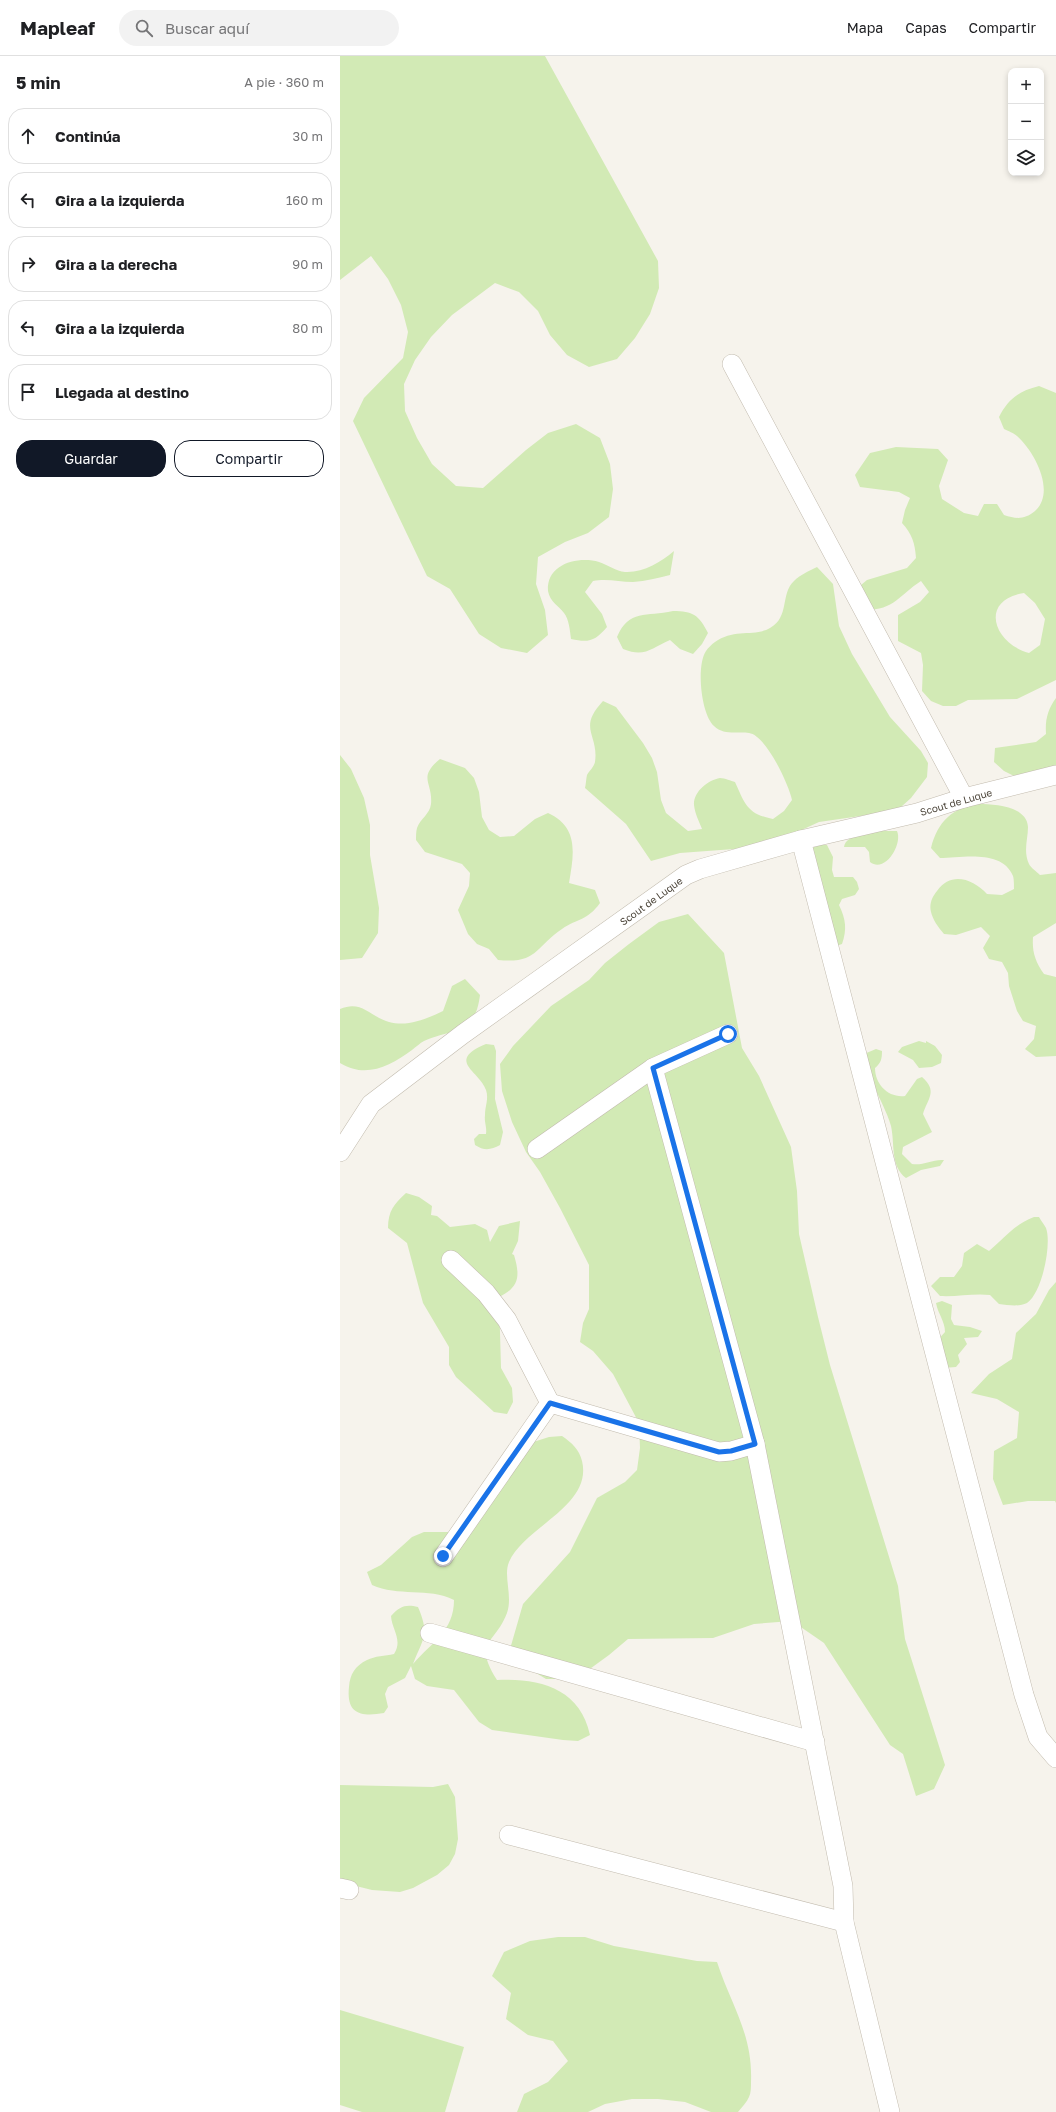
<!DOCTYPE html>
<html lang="es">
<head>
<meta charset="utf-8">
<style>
	:root { --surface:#fff; --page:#f2f2f2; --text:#202124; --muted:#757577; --line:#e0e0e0; --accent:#111827 }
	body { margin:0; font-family:"Golos Text",sans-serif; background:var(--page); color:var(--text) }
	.controls { position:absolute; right:12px; top:12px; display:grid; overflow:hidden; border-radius:8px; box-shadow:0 2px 6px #0003 }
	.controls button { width:36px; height:36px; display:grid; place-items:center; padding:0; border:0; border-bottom:1px solid var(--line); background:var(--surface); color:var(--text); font:20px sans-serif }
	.stop { position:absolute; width:12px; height:12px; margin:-9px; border:3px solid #1a73e8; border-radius:50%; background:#fff }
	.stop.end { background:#1a73e8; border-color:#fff; box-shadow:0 1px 4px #0008 }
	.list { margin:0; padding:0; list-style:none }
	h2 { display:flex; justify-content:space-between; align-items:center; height:52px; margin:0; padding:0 16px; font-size:17px }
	h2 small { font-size:13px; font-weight:400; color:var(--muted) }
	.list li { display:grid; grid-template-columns:26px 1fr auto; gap:12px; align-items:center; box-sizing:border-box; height:56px; margin:0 8px 8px; padding:0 8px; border:1px solid var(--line); border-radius:16px }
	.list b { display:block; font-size:15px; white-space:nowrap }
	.list em { font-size:13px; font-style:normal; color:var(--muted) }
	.actions { display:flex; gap:8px; padding:12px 16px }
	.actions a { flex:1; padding:9px 0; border:1px solid var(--accent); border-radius:16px; text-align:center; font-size:14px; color:var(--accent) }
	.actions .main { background:var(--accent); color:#fff }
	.icon { flex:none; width:22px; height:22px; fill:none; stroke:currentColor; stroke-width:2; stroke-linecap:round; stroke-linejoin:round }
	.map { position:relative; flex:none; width:716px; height:2056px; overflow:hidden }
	header { display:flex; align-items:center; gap:24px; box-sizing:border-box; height:56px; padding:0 20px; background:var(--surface); border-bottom:1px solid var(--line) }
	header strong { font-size:19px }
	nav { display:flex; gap:22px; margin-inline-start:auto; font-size:14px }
	.search { width:280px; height:36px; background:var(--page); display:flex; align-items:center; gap:10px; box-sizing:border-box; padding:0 14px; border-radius:22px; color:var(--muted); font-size:15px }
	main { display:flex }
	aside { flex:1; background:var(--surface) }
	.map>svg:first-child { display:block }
	.green { fill:#d2eab5; fill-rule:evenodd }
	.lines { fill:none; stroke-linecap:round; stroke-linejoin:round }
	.minor-casing { stroke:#c2bbae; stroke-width:20 }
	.minor { stroke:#fff; stroke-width:19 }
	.route { stroke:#1a73e8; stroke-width:5 }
	.labels { text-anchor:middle; stroke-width:3; stroke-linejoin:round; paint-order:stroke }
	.street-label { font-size:10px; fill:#4b4439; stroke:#fff }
</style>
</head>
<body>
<header>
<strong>Mapleaf</strong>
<div class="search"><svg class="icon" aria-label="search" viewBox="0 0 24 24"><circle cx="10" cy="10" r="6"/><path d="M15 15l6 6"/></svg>Buscar aquí</div>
<nav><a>Mapa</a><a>Capas</a><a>Compartir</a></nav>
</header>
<main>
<aside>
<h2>5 min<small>A pie · 360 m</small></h2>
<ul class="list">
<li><svg class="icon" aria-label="ahead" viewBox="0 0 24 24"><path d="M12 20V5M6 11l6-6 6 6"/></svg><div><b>Continúa</b></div><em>30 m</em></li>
<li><svg class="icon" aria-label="left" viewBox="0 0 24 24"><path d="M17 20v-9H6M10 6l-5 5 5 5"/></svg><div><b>Gira a la izquierda</b></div><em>160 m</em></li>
<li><svg class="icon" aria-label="right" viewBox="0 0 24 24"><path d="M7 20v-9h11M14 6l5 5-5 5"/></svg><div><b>Gira a la derecha</b></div><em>90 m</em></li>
<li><svg class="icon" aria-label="left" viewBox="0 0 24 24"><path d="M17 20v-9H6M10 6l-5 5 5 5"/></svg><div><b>Gira a la izquierda</b></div><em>80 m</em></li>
<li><svg class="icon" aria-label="arrive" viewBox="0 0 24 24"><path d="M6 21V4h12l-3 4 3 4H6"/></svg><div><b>Llegada al destino</b></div></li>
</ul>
<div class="actions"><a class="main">Guardar</a><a>Compartir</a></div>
</aside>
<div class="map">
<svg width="716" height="2056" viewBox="0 0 716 2056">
	<rect width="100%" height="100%" fill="#f6f3ec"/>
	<g class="green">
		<polygon points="0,0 205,0 318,205 319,232 310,258 295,282 277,303 249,311 227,299 210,279 198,255 179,236 155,227 112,259 91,281 75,304 64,328 65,355 77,382 92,408 116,430 143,432 186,394 208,377 236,368 260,382 270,408 273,433 269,461 248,477 225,486 198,501 196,528 205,554 208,579 187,597 161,592 139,578 110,533 87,520 13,365 24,342 63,302 68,276 61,249 48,223 31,200 0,224"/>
		<path d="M699,330L716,337V624L677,643L628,644L616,650H603L591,645L582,635L583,609L581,597L558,585V559L580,546L589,536L581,525C559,539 555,554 525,554L515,534L527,524L567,512L576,502C575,487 572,478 562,467L565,454L570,442L559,436L520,431L515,419L530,397L556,391L598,393L608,404L599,430L602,443L624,457L638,460L644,448H657L664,459C676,463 684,464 695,455C716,436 695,396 677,380C674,377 668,375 664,373L659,361C668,343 679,335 699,330ZM684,537L695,547L705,563L700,589L689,597C653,587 639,544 684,537Z"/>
		<path d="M334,495L330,519C318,522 306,525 293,526C279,526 267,522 253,525L245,536L262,558L267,571C255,585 249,587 231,583C230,575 229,563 224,557C218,549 210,546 208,535C206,508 238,500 259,506C268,509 276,515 285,516C303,517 321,506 334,495Z"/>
		<path d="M477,511L493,528L499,570L512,598L550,661L581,695L588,707L587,721L571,742L561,751L548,756L479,766L455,777L408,792L340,797L311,805L286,768L245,732C246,728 246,723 247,719C249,715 254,711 255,706C259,678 237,673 263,645L276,651L303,687L312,702L317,716L321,744L326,757L348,775L362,773C359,765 355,758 354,749C353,736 368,724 380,722C385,722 391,725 395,726C405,748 407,758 433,763L444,755L452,744C449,729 426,679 409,677C398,675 384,680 374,670C361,658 356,610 366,595C368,592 372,588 375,586C394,572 415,581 430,572C450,561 440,538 454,525C460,519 469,515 477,511Z"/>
		<path d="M333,555C353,555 359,559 368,577L362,588L353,598L340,593L330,584C311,592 305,602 283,593L277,581C289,553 306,561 333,555Z"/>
		<path d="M716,642V714L676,721L664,715L654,706L655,692L696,686L706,678C705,663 708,653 716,642Z"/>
		<polygon points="0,699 11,713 24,742 30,769 30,799 39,852 38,877 22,902 0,904"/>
		<path d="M100,703L125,712L134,722L139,736L142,761L149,774L160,781L174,780L195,763L208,757C239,771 234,798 229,827L255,834L260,847C247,865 238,862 222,873C195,891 198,908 158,904L149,893L137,888L128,878L118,854L129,830L130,817L122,808L85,796L76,784C76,781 76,775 77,772C80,763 90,758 91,748C93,726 77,722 100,703Z"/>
		<path d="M639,748C654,748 687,750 688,771C688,783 683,795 689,808C691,812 696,815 700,819L716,817V867L693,881C692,896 695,905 704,918L716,921V1000L696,1001L685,993L694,983L696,970L683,965L677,955L669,930L668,917L662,906L649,903L643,892L650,880L641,871L616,879L604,878C598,871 593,864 591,856C589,848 592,841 597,835C611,815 633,823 647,838L662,839L674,833C674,829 674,823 673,820C662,793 622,802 600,802L591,792C598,765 612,752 639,748Z"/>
		<path d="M542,775H557C563,788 545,818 530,806L529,796L525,791H504C506,778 531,776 542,775Z"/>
		<path d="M480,789H487L493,801L492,814L494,821H513L517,826L519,833L515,839L502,843L499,849C506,864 507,873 502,888L496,890L470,796L474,791Z"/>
		<polygon points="348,858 384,897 402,992 419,1020 451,1091 457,1135 459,1178 478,1261 490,1309 558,1530 565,1583 605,1709 594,1733 576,1740 563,1698 550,1689 484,1587 452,1565 414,1568 373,1582 288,1583 269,1599 236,1623 206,1623 168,1600 183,1548 230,1496 257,1442 285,1426 297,1414 300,1392 299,1367 273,1318 253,1295 240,1286 243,1267 249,1253 249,1209 220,1152 200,1116 186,1096 172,1066 162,1035 160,1008 173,990 211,950 249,924 265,907 289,888 319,866"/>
		<path d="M125,923L140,939C135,980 113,972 84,985C80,987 76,991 72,994C50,1010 26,1023 0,1007V953C22,944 29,960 49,966C68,971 86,963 103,955L112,930Z"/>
		<polygon points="579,985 586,987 586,985 595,990 602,999 601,1007 592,1011 579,1012 573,1004 558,996 562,991"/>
		<path d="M146,988L154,989L156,995L155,1043L163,1076L160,1089C151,1094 144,1095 135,1089L134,1083L139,1078H146C147,1071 144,1066 145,1059C145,1050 149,1043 146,1034C140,1015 105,1005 146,988Z"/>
		<path d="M536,993L542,995C542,1003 541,1007 535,1012C535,1028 548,1042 565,1040L577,1023L582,1021C598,1035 588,1042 583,1058L592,1076L563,1091L562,1098L572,1108C583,1110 592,1103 604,1104L600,1110L581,1114L566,1122C550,1110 555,1088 551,1070C547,1056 540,1044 534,1030C529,1020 527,1008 524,998Z"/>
		<path d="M66,1137L79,1141L92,1150L91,1159L97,1160L110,1171L135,1168L147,1174L150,1186L159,1170L180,1165L178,1185L172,1198L174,1199C180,1219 180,1231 159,1241L161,1312L172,1332L173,1346L167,1358L154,1356L116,1321L109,1309V1291L83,1247L67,1187L48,1172C48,1155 54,1148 66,1137Z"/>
		<path d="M694,1161H699C701,1165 704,1168 706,1172C712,1188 702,1237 687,1247C679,1251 668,1249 659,1248L650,1239C634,1237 617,1241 600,1240L591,1230L600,1221H614L622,1210L624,1197L637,1188L649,1195C666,1181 672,1170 694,1161Z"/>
		<polygon points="716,1226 716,1447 715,1445 688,1445 663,1449 653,1423 654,1395 677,1382 679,1356 657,1343 631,1337 649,1318 672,1303 676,1277 696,1258 709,1234"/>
		<path d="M602,1245L612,1249L611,1263L614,1269L630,1271L642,1275L638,1281L624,1282L627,1288L618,1299L620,1306L616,1311L603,1312L596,1286L605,1276C605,1265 598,1258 596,1247Z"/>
		<path d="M222,1380C232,1387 239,1393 242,1405C253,1450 184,1471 169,1506C163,1520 173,1540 167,1557C155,1589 132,1584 157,1624C199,1622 240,1632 250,1679L238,1685L223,1684L152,1674L139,1666L114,1634L87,1630L75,1623L71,1610L65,1622L48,1631L45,1638L48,1651L44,1657C21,1661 6,1658 9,1631C10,1618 15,1610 27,1604C35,1600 45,1600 54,1598C63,1584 52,1574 51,1560C60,1550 66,1548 78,1551C90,1579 83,1582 73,1608C92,1586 114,1575 114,1544C88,1531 58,1541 32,1529L27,1516L41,1509L72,1481L84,1476H112L184,1389L209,1381Z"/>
		<polygon points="108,1728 115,1741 118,1783 115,1798 109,1809 97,1819 73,1832 60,1836 32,1834 0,1826 0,1729 93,1731"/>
		<path d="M218,1881H245L274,1890L357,1905L377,1906C391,1949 413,1978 411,2026C411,2031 411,2037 409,2041C407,2046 402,2051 398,2056H371L345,2046L318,2043H292L265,2048L248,2056H177L184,2038L208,2026L228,2005L213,1985L188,1979L166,1963L171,1937L152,1920L164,1896L190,1885Z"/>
		<polygon points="0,1954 124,1991 105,2056 22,2056 0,2049"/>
	</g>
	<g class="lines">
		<g class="minor-casing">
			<g id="minor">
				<polyline points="392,308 624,742"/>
				<polyline points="461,784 684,1639 698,1681 716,1702"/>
				<polyline points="388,978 313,1012 415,1388 503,1830 504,1866 550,2056"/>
				<polyline points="197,1093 313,1012"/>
				<polyline points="0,1096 31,1048 123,978 346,819 360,813 461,784 577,757 624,742 716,719"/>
				<polyline points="111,1204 146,1237 167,1264 210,1347"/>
				<polyline points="103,1501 210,1347 379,1396 391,1395 415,1388"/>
				<polyline points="90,1577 475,1686"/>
				<polyline points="169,1779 504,1866"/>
				<polyline points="0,1832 9,1834"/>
			</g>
		</g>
		<use href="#minor" class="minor"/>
	</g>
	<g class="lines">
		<polyline class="route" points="103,1500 210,1347 379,1396 391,1395 415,1388 313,1012 388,978"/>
	</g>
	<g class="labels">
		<g class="street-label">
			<text transform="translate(616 746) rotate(-16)" y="4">Scout de Luque</text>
			<text transform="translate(311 845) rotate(-36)" y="4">Scout de Luque</text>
		</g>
	</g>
</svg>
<div class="controls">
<button>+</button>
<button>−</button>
<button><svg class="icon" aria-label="layers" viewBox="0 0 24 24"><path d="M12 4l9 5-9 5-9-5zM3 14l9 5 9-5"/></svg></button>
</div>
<div class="stop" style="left:388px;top:978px"></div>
<div class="stop end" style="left:103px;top:1500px"></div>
</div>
</main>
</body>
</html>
